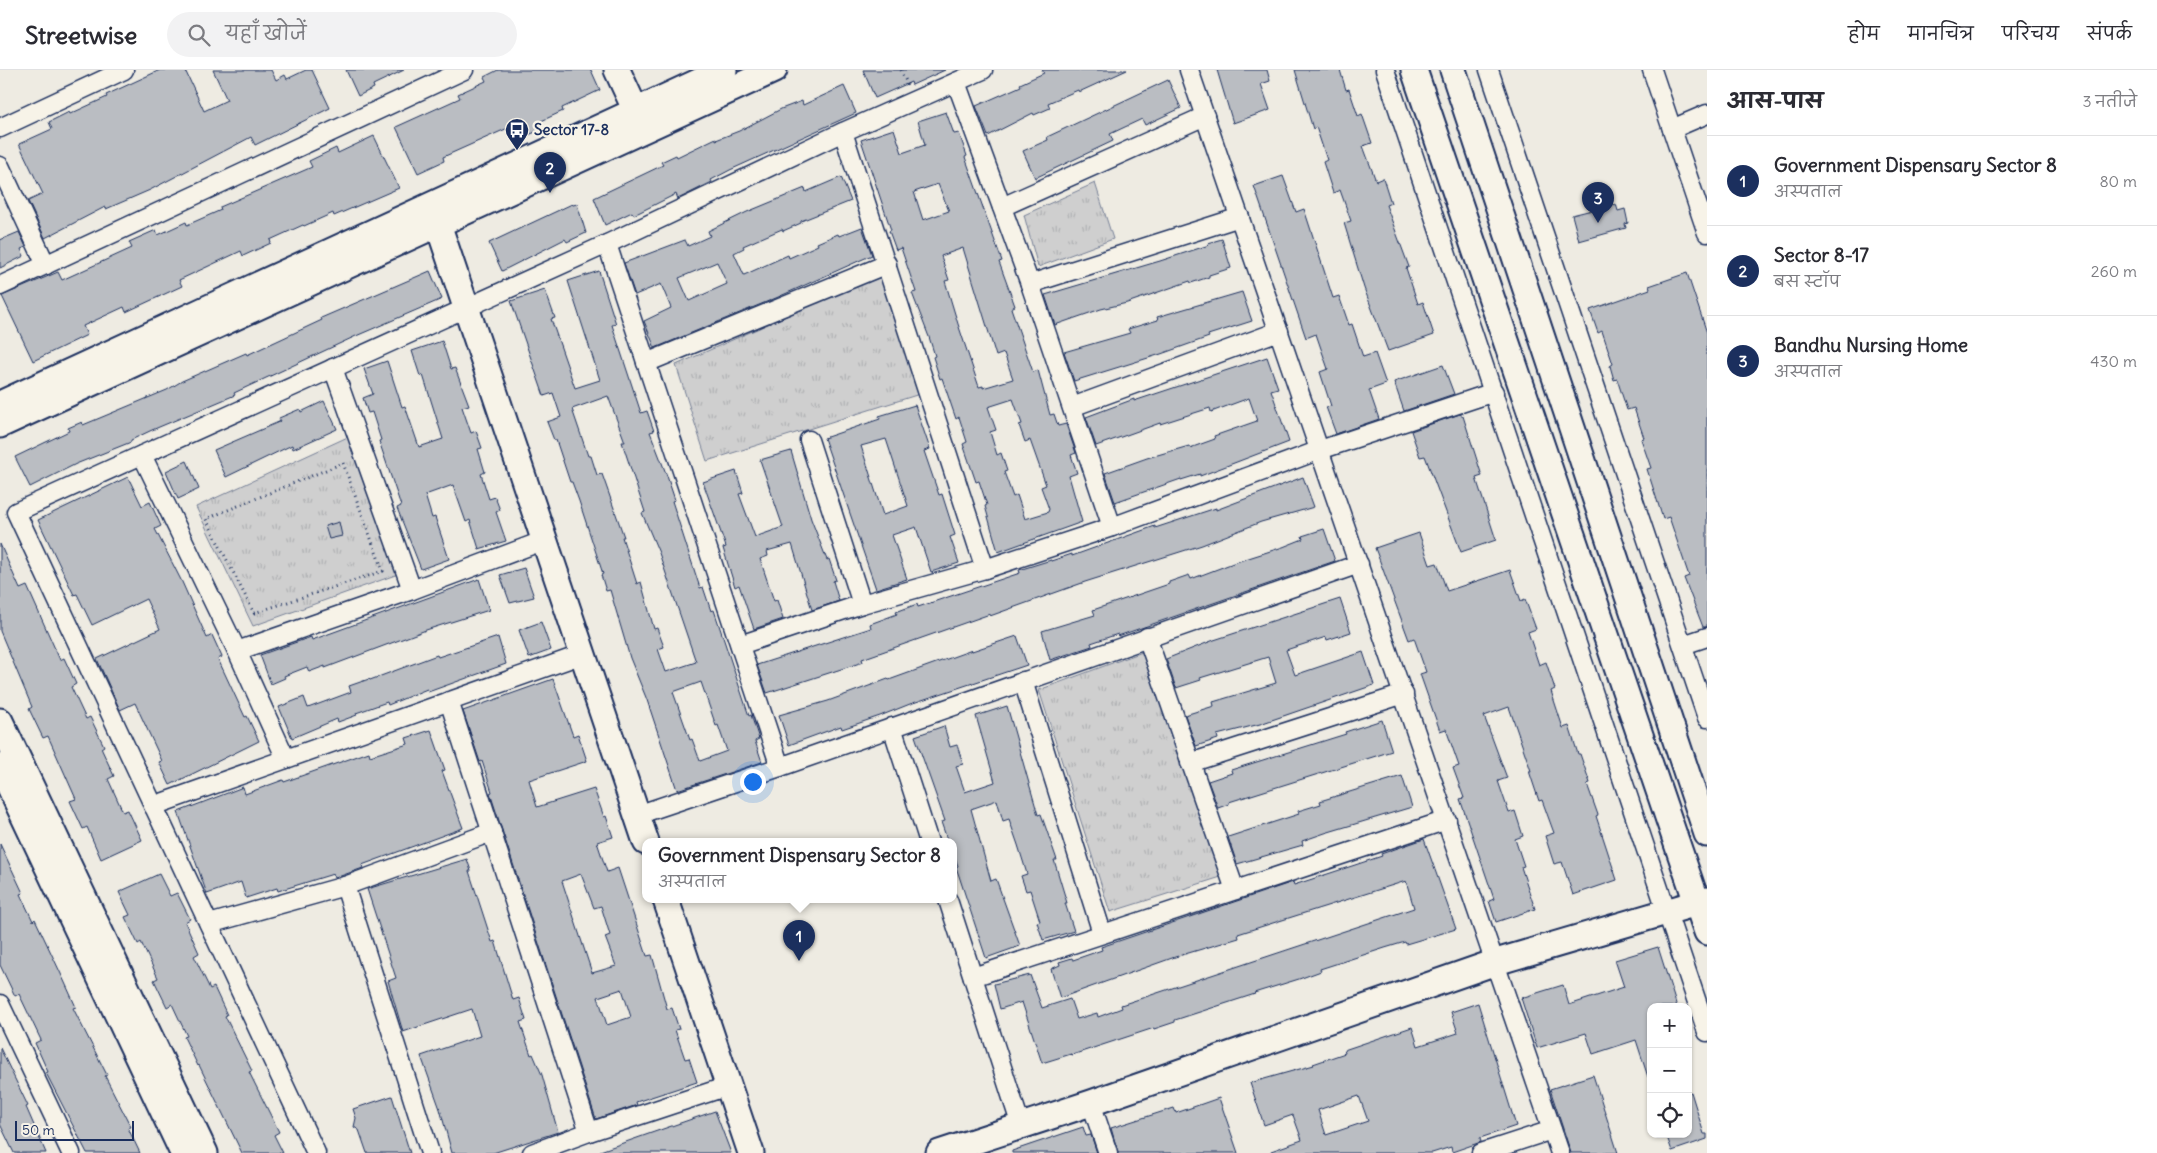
<!DOCTYPE html>
<html lang="hi">
<head>
<meta charset="utf-8">
<style>
	:root { --surface:#fff; --page:#f2f2f3; --text:#2b2b33; --muted:#7c7c81; --line:#e1e1e2; --accent:#1b2f5e }
	body { margin:0; font-family:Delius,"Playpen Sans Deva",sans-serif; background:var(--page); color:var(--text) }
	.controls { position:absolute; right:15px; bottom:15px; display:grid; overflow:hidden; border-radius:10px; box-shadow:0 1px 4px #0004 }
	.controls button { width:45px; height:45px; display:grid; place-items:center; padding:0; border:0; border-bottom:1px solid var(--line); background:var(--surface); color:var(--text); font:25px sans-serif }
	.scale { position:absolute; left:15px; bottom:12px; width:119px; box-sizing:border-box; padding-left:5px; border:2px solid #1b2f5e; border-top:0; font-size:14px; line-height:18px; white-space:nowrap; color:#1b2f5e; -webkit-text-stroke:4px #f7f3e8; paint-order:stroke }
	.you { position:absolute; left:752px; top:711px; width:18px; height:18px; margin:-12px; border:4px solid #fff; border-radius:50%; background:#1a73e8; box-shadow:0 0 0 8px #1a73e833 }
	.badge { display:grid; place-items:center; width:32px; height:32px; border-radius:50%; background:var(--accent); color:#fff; font-size:16px; font-weight:700 }
	.pin { position:absolute; translate:-50% -41px; filter:drop-shadow(0 1px 2px #0008) }
	.pin::after { content:''; position:absolute; top:26px; width:18px; height:15px; background:inherit; clip-path:polygon(0 0,100% 0,50% 100%) }
	.popup { position:absolute; left:642px; top:768px; width:315px; height:65px; box-sizing:border-box; display:grid; place-content:center; border-radius:10px; background:var(--surface); filter:drop-shadow(0 1px 4px #0005); font-size:16px; white-space:nowrap; color:var(--muted) }
	.popup b { font-size:19px; color:var(--text) }
	.popup::after { content:''; position:absolute; left:50%; top:100%; margin-left:-10px; border:10px solid transparent; border-top-color:var(--surface) }
	.list { margin:0; padding:0; list-style:none }
	h2 { display:flex; justify-content:space-between; align-items:center; height:65px; margin:0; padding:0 20px; font-size:21px }
	h2 small { font-size:16px; font-weight:400; color:var(--muted) }
	.list li { display:grid; grid-template-columns:32px 1fr auto; gap:15px; align-items:center; box-sizing:border-box; height:90px; padding:0 20px; border-top:1px solid var(--line) }
	.list b { display:block; font-size:19px; white-space:nowrap }
	.list p { margin:0; font-size:16px; white-space:nowrap; color:var(--muted) }
	.list em { font-size:16px; font-style:normal; color:var(--muted) }
	.icon { flex:none; width:28px; height:28px; fill:none; stroke:currentColor; stroke-width:2; stroke-linecap:round; stroke-linejoin:round }
	.map { position:relative; flex:none; width:1707px; height:1083px; overflow:hidden }
	header { display:flex; align-items:center; gap:30px; box-sizing:border-box; height:70px; padding:0 25px; background:var(--surface); border-bottom:1px solid var(--line) }
	header strong { font-size:24px }
	nav { display:flex; gap:28px; margin-inline-start:auto; font-size:18px }
	.search { width:350px; height:45px; background:var(--page); display:flex; align-items:center; gap:12px; box-sizing:border-box; padding:0 18px; border-radius:28px; color:var(--muted); font-size:19px }
	main { display:flex }
	aside { flex:1; background:var(--surface) }
	.map>svg:first-child { display:block }
	.park { fill:url(#park-tufts); stroke:#757f96 }
	.building { fill:#babdc2; stroke:#1b2f5e; fill-rule:evenodd }
	.lines { fill:none; stroke-linecap:round; stroke-linejoin:round }
	.street-casing { stroke:#1b2f5e; stroke-width:21 }
	.secondary-casing { stroke:#1b2f5e; stroke-width:29 }
	.path { stroke:#1b2f5e; stroke-width:3; stroke-dasharray:1 4; stroke-linecap:butt }
	.street { stroke:#f7f3e8; stroke-width:18 }
	.secondary { stroke:#f7f3e8; stroke-width:25 }
	.labels { text-anchor:middle; stroke-width:4.5; stroke-linejoin:round; paint-order:stroke }
	.poi-label { font-size:15px; font-weight:bold; fill:#1b2f5e; stroke:#f7f3e8; text-anchor:start }
</style>
</head>
<body>
<header>
<strong>Streetwise</strong>
<div class="search"><svg class="icon" aria-label="search" viewBox="0 0 24 24"><circle cx="10" cy="10" r="6"/><path d="M15 15l6 6"/></svg>यहाँ खोजें</div>
<nav><a>होम</a><a>मानचित्र</a><a>परिचय</a><a>संपर्क</a></nav>
</header>
<main>
<div class="map">
<svg width="1707" height="1083" viewBox="0 0 1707 1083">
	<defs>
		<pattern id="park-tufts" width="24" height="20" patternUnits="userSpaceOnUse" patternTransform="scale(1.25)"><rect width="24" height="20" fill="#cfcfcf"/><path d="M3 7l-1-3M5 7V3M7 7l1-3M15 17l-1-3M17 17v-4M19 17l1-3" fill="none" stroke="#b1b2b4"/></pattern>
	</defs>
	<rect width="100%" height="100%" fill="#eeebe2"/>
	<filter id="ink" filterUnits="userSpaceOnUse"><feTurbulence type="fractalNoise" baseFrequency=".02" numOctaves="2"/><feDisplacementMap in="SourceGraphic" scale="10" xChannelSelector="R" yChannelSelector="G"/><feConvolveMatrix kernelMatrix="1 2 1 2 8 2 1 2 1" color-interpolation-filters="sRGB"/></filter>
	<g filter="url(#ink)">
		<g class="park">
			<polygon points="1095,113 1113,169 1038,197 1024,145"/>
			<polygon points="883,203 923,323 707,391 676,295"/>
			<polygon points="352,365 401,503 253,556 196,437"/>
			<polygon points="1145,581 1221,807 1110,842 1039,620"/>
		</g>
		<g class="building">
			<polygon points="160,0 185,0 204,41 227,30 213,0 271,0 276,10 285,5 287,9 306,0 312,0 330,38 255,75 251,67 150,120 106,139 105,137 45,168 28,131 43,124 19,74 52,59 49,52 69,42 70,44 107,27 106,25"/>
			<polygon points="346,0 404,0 373,15 374,18 358,26"/>
			<polygon points="498,0 591,0 600,20 562,38 563,41 537,53 540,60 515,71 508,58 443,87 444,91 418,103 396,57 460,28 458,24 486,11 484,7"/>
			<polygon points="863,0 945,0 912,15 911,12 875,28"/>
			<polygon points="1042,0 1127,0 1079,22 1078,20 1048,33 1050,38 1034,45 1033,43 988,66 976,36 1021,16 1020,14 1044,3"/>
			<polygon points="1217,0 1267,0 1270,11 1261,14 1270,40 1233,53"/>
			<polygon points="1295,0 1340,0 1346,20 1349,19 1358,46 1362,44 1372,73 1363,76 1376,111 1383,108 1391,133 1386,135 1409,197 1406,198 1418,234 1423,232 1434,265 1388,281 1364,218 1344,153 1351,151 1340,120 1333,123 1323,92 1327,90 1316,57 1313,59"/>
			<polygon points="1168,10 1181,38 1145,55 1142,49 1110,64 1113,71 1035,108 1023,81 1048,70 1047,67"/>
			<polygon points="844,16 856,43 730,100 711,110 712,112 678,129 676,124 634,145 632,142 605,155 594,128 663,95 661,92 676,85 677,87 716,68 716,70 739,61 781,39 802,31 803,35"/>
			<path d="M946,42L954,64L959,63L967,86L965,87L1002,191L999,192L1015,236L1011,238L1033,302L1038,300L1050,345L1054,344L1058,356L1066,354L1076,383L1071,385L1077,403L1069,406L1082,452L998,482L985,436L987,435L979,411L976,412L963,374L967,372L959,347L956,349L942,308L940,309L933,287L935,286L929,267L912,223L916,222L901,178L896,180L889,161L891,160L861,70L894,59L902,83L925,75L918,51ZM938,114L949,141L923,150L914,122ZM963,178L996,286L1004,283L1013,309L983,318V316L979,317L958,254L945,211L949,210L941,186ZM1013,329L1022,354L1019,355L1025,372L1030,370L1046,415L1041,417L1049,439L1048,442L1025,449L1017,425L1013,427L1004,402L1007,401L1001,383L997,385L990,362L996,360L988,337Z"/>
			<polygon points="374,66 399,118 334,146 333,143 304,156 303,155 270,170 271,173 243,186 241,181 179,210 182,216 126,242 124,237 83,256 87,265 33,291 2,226 58,202 62,210 132,178 129,172 156,160 158,165 186,152 187,155 221,140 220,137 312,97 309,91 336,78 338,83"/>
			<polygon points="1283,106 1296,142 1304,139 1333,228 1339,226 1349,255 1352,254 1363,287 1375,283 1386,314 1369,320 1379,349 1336,364 1326,337 1331,336 1320,302 1328,299 1316,264 1306,268 1254,116"/>
			<path d="M841,107L851,131L801,151V153L783,161L782,159L743,176L744,178L734,183L744,205L788,185L789,188L818,175L817,173L838,164L839,166L862,157L872,185L776,228L655,278L644,251L671,238L661,214L635,225L624,193L685,170L688,176L710,166L708,161L747,142L805,118L806,122ZM717,192L727,214L689,231L679,208Z"/>
			<polygon points="572,134 573,135 577,134 586,163 567,172 565,169 502,201 489,173"/>
			<polygon points="1616,134 1618,141 1625,139 1628,153 1625,154 1626,158 1579,171 1572,145"/>
			<polygon points="19,162 26,177 21,179 24,186 0,198 0,170"/>
			<polygon points="1222,169 1231,198 1209,205 1209,207 1191,213 1190,211 1127,233 1101,239 1055,255 1045,225 1160,191 1209,175 1208,173"/>
			<polygon points="430,201 442,229 356,266 234,323 235,325 152,360 131,370 131,372 76,394 30,417 15,387 69,361 68,358 82,352 83,355 167,320 182,311 246,283 247,285 322,250 321,248"/>
			<path d="M599,201L616,254L612,255L641,343L647,341L654,361L650,362L667,406L675,430L672,431L700,518L703,517L711,541L714,540L749,646L751,645L759,669L755,671L762,692L677,720L647,630L630,588L610,520L606,521L601,505L603,504L579,431L572,412H570L556,370H554L547,352L561,347L553,323L544,326L511,231L545,220L555,248L551,249L575,318L600,310L568,211ZM608,326L625,372H622L645,442L642,443L659,483L696,592L666,602L658,579L664,577L657,558L654,559L641,512L637,514L622,467H624L609,424L602,404L597,405L591,386H588L572,339ZM701,612L716,656L718,655L727,681L700,691L692,669L690,670L673,622Z"/>
			<polygon points="1687,203 1707,263 1707,557 1703,557 1684,508 1689,506 1669,447 1663,449 1656,427 1647,399 1651,398 1641,369 1644,368 1634,338 1627,340 1617,309 1614,310 1610,296 1613,294 1602,261 1598,263 1590,240 1650,219 1649,216"/>
			<polygon points="1242,222 1252,251 1208,265 1209,267 1161,284 1074,311 1064,282 1130,263 1128,259 1158,250 1157,247"/>
			<polygon points="442,271 451,299 455,298 469,335 462,337 471,363 476,361 482,378 478,379 485,402 481,404 489,429 495,427 500,440 496,442 506,471 479,479 470,450 466,452 453,415 425,425 432,448 435,447 449,489 421,499 397,438 401,436 379,371 381,370 372,342 368,343 363,328 373,324 364,299 387,291 402,337 405,336 419,377 443,369 423,305 420,306 412,281"/>
			<polygon points="1267,287 1278,318 1271,320 1289,372 1200,406 1200,404 1181,410 1181,409 1115,432 1105,403 1147,388 1189,376 1190,378 1215,369 1214,366 1257,351 1249,328 1211,342 1210,338 1160,354 1160,353 1096,376 1086,347 1134,329 1134,331"/>
			<polygon points="1443,295 1454,324 1404,341 1394,312"/>
			<polygon points="324,331 337,359 293,379 292,375 226,407 214,380 281,351 279,348 300,339 301,342"/>
			<path d="M915,335L930,379L924,381L939,425L942,424L955,465L950,467L959,493L931,502L916,457L892,465L907,509L876,519L824,368L880,349L879,346ZM886,369L908,436L883,445L861,376Z"/>
			<polygon points="1460,344 1463,346 1482,406 1476,408 1496,470 1461,482 1425,386 1420,387 1411,361"/>
			<polygon points="791,381 811,449 827,490 829,489 836,510 833,511 839,531 812,540 792,474 767,481 768,486 760,489 774,531 777,530 783,549 754,559 739,515 735,517 723,478 726,477 703,412 736,401 743,423 739,424 755,467 783,457 760,390"/>
			<polygon points="187,391 199,419 178,429 166,401"/>
			<polygon points="128,407 142,436 150,432 161,456 155,459 182,512 207,568 212,565 222,587 218,589 245,647 247,646 259,671 170,715 159,692 162,691 135,633 120,640 97,589 160,559 146,529 92,555 77,524 74,525 38,450"/>
			<polygon points="1303,407 1314,437 1261,452 1202,475 1085,512 990,546 990,544 862,589 863,592 767,623 757,595 871,558 870,554 897,544 896,542 917,534 918,537 1020,503 1019,500 1051,490 1051,491 1072,484 1072,486 1155,456 1155,458 1216,438 1216,440"/>
			<polygon points="339,452 342,466 329,469 325,456"/>
			<polygon points="1324,459 1335,491 1118,566 1118,564 1091,573 1092,576 1050,590 1042,561 1095,545 1093,540 1169,514 1169,512 1189,505 1191,509 1236,492 1283,477 1303,469 1302,466"/>
			<polygon points="1419,463 1430,495 1437,493 1447,521 1510,500 1521,531 1525,529 1536,559 1528,562 1539,595 1546,592 1555,619 1551,621 1563,658 1569,656 1578,684 1580,684 1590,713 1587,714 1598,745 1596,746 1617,810 1573,825 1562,792 1554,794 1545,766 1554,763 1542,730 1539,731 1529,701 1531,701 1509,637 1484,646 1507,708 1498,711 1509,743 1515,741 1523,766 1515,769 1524,796 1521,797 1535,839 1496,852 1489,831 1494,829 1460,729 1464,728 1453,698 1459,696 1446,659 1440,661 1420,604 1426,602 1414,568 1409,570 1375,478"/>
			<polygon points="0,474 20,519 27,516 60,590 64,588 76,614 71,617 86,649 90,647 104,676 101,678 114,706 108,709 123,742 128,740 142,770 101,789 87,757 83,759 70,731 76,729 48,666 43,668 29,639 32,637 0,561"/>
			<polygon points="524,498 534,527 510,533 500,505"/>
			<polygon points="479,509 489,540 426,560 325,598 325,596 309,602 307,597 284,606 285,608 271,614 260,585 311,567 312,570"/>
			<polygon points="1340,529 1351,562 1327,570 1326,567 1286,580 1295,605 1363,582 1374,615 1260,654 1217,665 1218,669 1196,676 1185,645 1214,636 1213,632 1276,613 1268,587 1200,608 1201,610 1176,618 1166,589 1214,570"/>
			<polygon points="541,552 551,580 529,588 519,560"/>
			<polygon points="1017,566 1027,595 910,634 880,646 842,659 841,656 789,675 779,645 828,631 888,609 889,610 972,580 972,581"/>
			<polygon points="498,567 506,594 428,622 427,619 388,635 387,632 356,643 357,645 338,652 337,649 292,668 279,637 304,627 308,638 351,622 349,616 369,609 370,610 437,585 438,587"/>
			<path d="M553,609L573,666L578,664L587,691L529,710L537,737L594,719L604,747L606,746L613,767L597,772L607,802L618,798L647,886L652,885L667,939L672,938L679,959L675,960L685,989L689,988L697,1012L636,1032L637,1035L596,1049L490,723L492,722L482,691L480,692L463,641ZM581,804L594,838L601,836L610,865L605,867L616,896L592,903L562,811ZM622,919L631,947L607,955L598,927Z"/>
			<polygon points="1007,636 1038,745 1041,744 1057,790 1054,790 1067,833 1065,833 1074,861 1043,870 1037,852 1040,851 1030,820 1026,821 1021,806 1027,804 1018,775 1009,749 1003,751 997,730 971,739 991,811 996,809 1020,876 986,888 956,797 958,796 953,782 953,772 948,772 941,752 945,751 915,666 944,656 950,677 957,675 963,694 956,696 965,722 995,712 976,646"/>
			<polygon points="1382,650 1392,681 1229,732 1229,734 1218,738 1208,711 1232,703 1231,700 1346,664 1345,662"/>
			<polygon points="431,660 445,700 442,701 463,758 362,795 363,798 335,808 333,804 278,821 277,818 246,828 241,812 207,824 178,742 243,717 245,724 283,710 284,712 369,682 370,686 408,674 406,668"/>
			<polygon points="1402,706 1412,737 1325,763 1302,771 1303,775 1237,794 1228,767 1299,744 1298,741 1321,734 1320,731"/>
			<polygon points="1424,769 1456,859 1406,874 1405,872 1385,878 1320,899 1321,901 1299,909 1254,923 1255,924 1175,950 1175,952 1154,959 1154,958 1072,985 1071,984 1042,993 1022,932 1000,939 994,914 1030,905 1042,938 1070,929 1077,949 1097,943 1098,947 1122,938 1121,935 1414,838 1406,811 1238,864 1239,868 1175,887 1060,928 1051,899 1060,895 1059,892 1072,888 1073,890 1102,880 1101,877 1293,812 1294,815 1355,795 1382,786 1381,784 1395,779"/>
			<polygon points="0,774 23,823 20,824 33,851 35,849 61,904 76,937 73,938 107,1005 105,1006 131,1057 128,1058 140,1083 87,1083 46,1003 48,1002 35,973 41,970 19,924 15,926 0,895"/>
			<polygon points="467,789 471,801 469,801 492,872 495,871 513,930 519,928 526,950 520,952 531,985 533,984 542,1005 558,1062 493,1083 452,1083 440,1039 421,986 480,966 472,939 403,962 388,911 396,908 367,819"/>
			<polygon points="159,804 170,826 177,823 190,849 185,852 199,883 194,886 210,919 214,917 227,945 225,946 252,1001 249,1002 279,1062 274,1065 283,1083 242,1083 199,995 198,996 184,967 187,966 172,934 167,937 154,910 158,908 141,872 138,874 125,847 130,845 119,822"/>
			<polygon points="1658,877 1677,937 1651,937 1651,1007 1648,1007 1636,970 1593,984 1586,963 1537,978 1521,928 1563,915 1569,935 1624,917 1615,890"/>
			<path d="M1478,933L1516,1056L1480,1068L1481,1072L1452,1082L1451,1077L1432,1083H1271V1081L1302,1070L1293,1045L1264,1055L1250,1013L1314,995L1313,994L1345,983L1344,980L1412,957L1418,976L1458,963L1451,942ZM1359,1026L1368,1051L1326,1065L1318,1040Z"/>
			<polygon points="0,978 28,1036 26,1037 46,1083 14,1083 0,1054"/>
			<polygon points="1593,1005 1618,1083 1571,1083 1550,1019"/>
			<polygon points="1691,1022 1704,1064 1707,1064 1707,1069 1672,1081 1666,1064 1688,1064 1688,1023"/>
			<polygon points="392,1026 410,1083 367,1083 359,1060 354,1057 356,1048 353,1039"/>
			<polygon points="1219,1028 1238,1083 1118,1083 1111,1058 1174,1038 1176,1043"/>
			<polygon points="715,1041 731,1083 600,1083 600,1081 660,1060"/>
			<polygon points="1083,1057 1086,1066 1091,1065 1097,1083 1012,1083 1012,1081"/>
		</g>
		<g class="lines">
			<g class="street-casing">
				<g id="street">
					<polyline points="1189,0 1560,1083"/>
					<polyline points="1385,0 1707,962"/>
					<polyline points="1489,0 1707,648"/>
					<polyline points="1652,0 1707,163"/>
					<polyline points="956,12 1030,214 1112,457"/>
					<polyline points="0,58 124,0"/>
					<polyline points="1672,59 1707,44"/>
					<polyline points="843,62 985,499"/>
					<polyline points="0,96 46,195"/>
					<polyline points="1002,137 1205,46"/>
					<polyline points="607,174 780,697"/>
					<polyline points="1030,214 1240,147"/>
					<polyline points="0,216 464,0"/>
					<polyline points="646,293 887,194"/>
					<polyline points="333,298 412,520"/>
					<polyline points="1072,337 1279,261"/>
					<polyline points="809,370 862,534"/>
					<polyline points="142,385 237,581 286,689"/>
					<polyline points="1147,567 1235,820"/>
					<polyline points="740,575 862,534 985,499 1112,457 1320,380 1494,322"/>
					<polyline points="1683,575 1707,567"/>
					<polyline points="237,581 412,520 545,470"/>
					<polyline points="1023,611 1102,863"/>
					<polyline points="449,631 589,1062"/>
					<polyline points="892,657 929,772"/>
					<polyline points="1190,693 1404,624"/>
					<polyline points="153,736 583,584"/>
					<polyline points="637,745 780,697 1359,494"/>
					<polyline points="345,816 430,1083"/>
					<polyline points="948,830 1021,1056"/>
					<polyline points="209,854 345,816 492,762"/>
					<polyline points="973,907 1447,750"/>
					<polyline points="0,934 71,1083"/>
					<polyline points="1091,1033 1108,1083"/>
					<polyline points="316,1083 16,442 607,174 843,62 983,0"/>
					<polyline points="532,1083 589,1062 728,1016"/>
					<polyline points="1481,1083 1552,1060"/>
				</g>
			</g>
			<g class="secondary-casing">
				<g id="secondary">
					<polyline points="617,0 636,41"/>
					<polyline points="1414,0 1707,862"/>
					<polyline points="1453,0 1707,764"/>
					<polyline points="438,154 646,772"/>
					<polyline points="0,334 724,0"/>
					<polyline points="0,355 774,0"/>
					<polyline points="0,651 205,1083"/>
					<polyline points="0,696 183,1083"/>
					<polyline points="666,830 751,1083"/>
					<polyline points="939,1083 1091,1033 1496,892 1707,830"/>
				</g>
			</g>
			<g class="path">
				<polyline points="901,0 909,18"/>
				<polygon points="343,393 383,501 254,543 206,449"/>
			</g>
			<use href="#street" class="street"/>
			<use href="#secondary" class="secondary"/>
		</g>
	</g>
	<defs>
		<g id="bus-pin" transform="scale(1.25)"><path d="M0 17L-7.5 6A9.5 9.5 0 1 1 7.5 6Z" fill="#1b2f5e" stroke="#f7f3e8"/><path d="M-5-6H5V4H4V6H2V4H-2V6H-4V4H-5ZM-3.5-4V0h7V-4ZM-3.5 1.2v1.5H-2V1.2ZM2 1.2v1.5H3.5V1.2Z" fill="#fff"/></g>
	</defs>
	<g fill-rule="evenodd">
		<use href="#bus-pin" x="517" y="60"/>
	</g>
	<g class="labels">
		<g class="poi-label">
			<text x="534" y="65">Sector 17-8</text>
		</g>
	</g>
</svg>
<div class="controls">
<button>+</button>
<button>−</button>
<button><svg class="icon" aria-label="locate" viewBox="0 0 24 24"><circle cx="12" cy="12" r="6"/><path d="M12 2v4M12 18v4M2 12h4M18 12h4"/></svg></button>
</div>
<div class="scale">50 m</div>
<div class="you"></div>
<div class="pin badge" style="left:799px;top:891px">1</div>
<div class="popup"><b>Government Dispensary Sector 8</b>अस्पताल</div>
<div class="pin badge" style="left:550px;top:123px">2</div>
<div class="pin badge" style="left:1598px;top:153px">3</div>
</div>
<aside>
<h2>आस-पास<small>3 नतीजे</small></h2>
<ul class="list">
<li><span class="badge">1</span><div><b>Government Dispensary Sector 8</b><p>अस्पताल</p></div><em>80 m</em></li>
<li><span class="badge">2</span><div><b>Sector 8-17</b><p>बस स्टॉप</p></div><em>260 m</em></li>
<li><span class="badge">3</span><div><b>Bandhu Nursing Home</b><p>अस्पताल</p></div><em>430 m</em></li>
</ul>
</aside>
</main>
</body>
</html>
